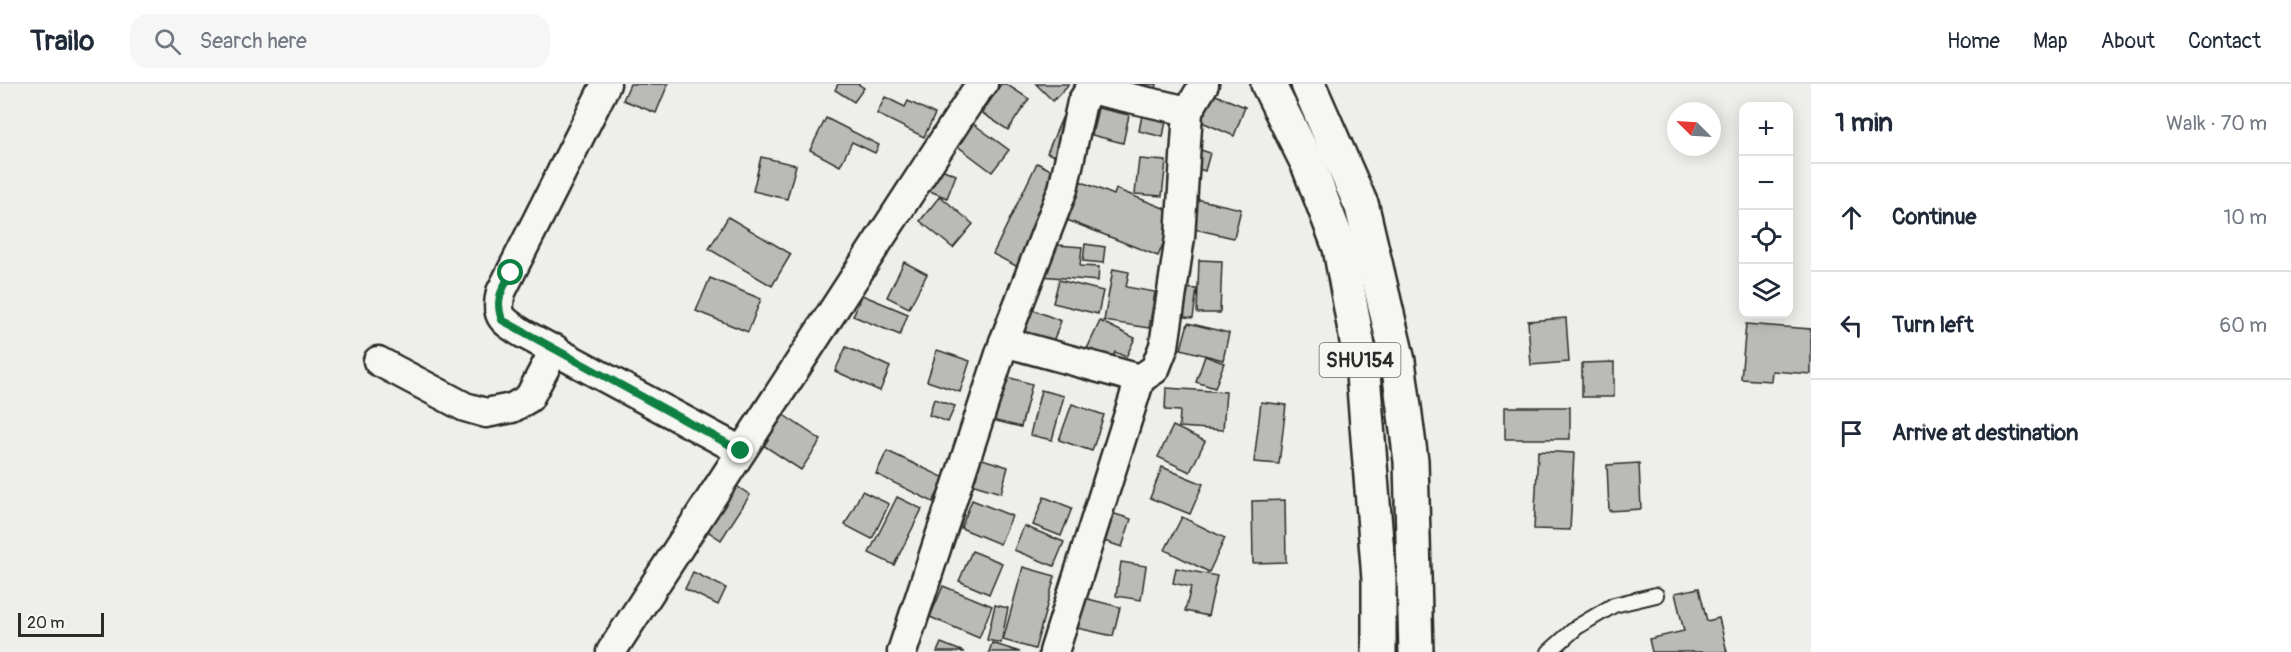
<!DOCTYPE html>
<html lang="en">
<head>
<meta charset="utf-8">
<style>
	:root { --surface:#fff; --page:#f6f6f7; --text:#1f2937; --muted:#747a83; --line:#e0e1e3 }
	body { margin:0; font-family:Pangolin,sans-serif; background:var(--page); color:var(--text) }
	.controls { position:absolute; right:18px; top:18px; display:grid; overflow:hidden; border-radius:12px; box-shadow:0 3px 15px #0003 }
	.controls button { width:54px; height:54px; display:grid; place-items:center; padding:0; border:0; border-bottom:2px solid var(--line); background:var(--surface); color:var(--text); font:30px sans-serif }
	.compass { position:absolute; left:1667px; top:18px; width:54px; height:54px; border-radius:50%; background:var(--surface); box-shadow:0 3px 15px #0003; rotate:294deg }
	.scale { position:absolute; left:18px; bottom:15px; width:86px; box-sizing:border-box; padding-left:6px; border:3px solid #2b2b2b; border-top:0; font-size:16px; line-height:21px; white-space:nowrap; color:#2b2b2b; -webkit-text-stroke:4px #f6f6f2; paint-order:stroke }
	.stop { position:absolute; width:18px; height:18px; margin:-14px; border:4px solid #0b8043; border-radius:50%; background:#fff }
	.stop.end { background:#0b8043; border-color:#fff; box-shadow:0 2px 6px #0008 }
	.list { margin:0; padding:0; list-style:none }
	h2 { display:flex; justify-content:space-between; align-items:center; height:78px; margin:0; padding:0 24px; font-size:26px }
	h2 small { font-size:20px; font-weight:400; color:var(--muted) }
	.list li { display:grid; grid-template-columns:39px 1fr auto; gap:18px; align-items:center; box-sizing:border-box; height:108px; padding:0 24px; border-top:2px solid var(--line) }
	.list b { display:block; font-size:22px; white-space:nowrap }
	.list em { font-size:20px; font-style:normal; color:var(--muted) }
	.icon { flex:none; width:33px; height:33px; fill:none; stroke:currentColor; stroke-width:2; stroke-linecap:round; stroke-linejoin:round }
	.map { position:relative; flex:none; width:1811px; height:568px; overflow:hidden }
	header { display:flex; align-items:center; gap:36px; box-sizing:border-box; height:84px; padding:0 30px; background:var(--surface); border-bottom:2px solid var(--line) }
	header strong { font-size:28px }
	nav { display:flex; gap:33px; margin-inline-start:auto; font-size:21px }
	.search { width:420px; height:54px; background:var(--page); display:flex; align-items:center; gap:15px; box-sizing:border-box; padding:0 21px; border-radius:18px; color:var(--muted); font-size:22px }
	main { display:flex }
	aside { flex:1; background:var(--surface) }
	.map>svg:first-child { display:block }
	.building { fill:#babab7; stroke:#2b2b2b; stroke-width:1.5 }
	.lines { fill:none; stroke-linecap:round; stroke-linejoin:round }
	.lane-casing { stroke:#2b2b2b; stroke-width:18 }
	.street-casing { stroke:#2b2b2b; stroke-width:33 }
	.highway-casing { stroke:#2b2b2b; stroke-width:38 }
	.lane { stroke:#f6f6f2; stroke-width:14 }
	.street { stroke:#f6f6f2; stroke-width:28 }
	.highway { stroke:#f6f6f2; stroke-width:33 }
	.route { stroke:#0b8043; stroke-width:8 }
	.labels { text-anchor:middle; stroke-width:4.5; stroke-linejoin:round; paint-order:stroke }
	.shield { fill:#f6f6f2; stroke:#686867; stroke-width:1.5 }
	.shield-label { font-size:20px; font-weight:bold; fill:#2b2b2b }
</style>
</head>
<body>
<header>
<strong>Trailo</strong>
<div class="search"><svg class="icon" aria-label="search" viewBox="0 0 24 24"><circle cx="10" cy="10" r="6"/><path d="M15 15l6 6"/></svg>Search here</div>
<nav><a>Home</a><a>Map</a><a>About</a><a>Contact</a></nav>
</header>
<main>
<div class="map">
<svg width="1811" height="568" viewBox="0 0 1811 568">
	<rect width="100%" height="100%" fill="#eeeeea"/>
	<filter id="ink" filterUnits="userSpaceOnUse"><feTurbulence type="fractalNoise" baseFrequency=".0167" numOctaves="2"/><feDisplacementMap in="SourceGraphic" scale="12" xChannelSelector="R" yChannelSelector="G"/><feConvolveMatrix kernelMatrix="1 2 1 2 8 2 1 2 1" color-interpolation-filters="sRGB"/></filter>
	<g filter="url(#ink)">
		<g class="building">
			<polygon points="630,0 668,0 656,29 623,16"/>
			<polygon points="838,0 858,0 864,4 854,18 835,6"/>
			<polygon points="1001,0 1006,0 1029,15 1008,46 982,29"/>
			<polygon points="1036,0 1069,0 1053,17"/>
			<polygon points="1134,0 1157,0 1156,5"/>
			<polygon points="1206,7 1245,23 1234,52 1195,35"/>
			<polygon points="885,13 905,23 908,17 935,30 924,53 877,30"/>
			<polygon points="1098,24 1129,31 1123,59 1092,51"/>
			<polygon points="1143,26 1167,31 1163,53 1139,47"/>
			<polygon points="826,34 879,61 875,69 852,58 840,82 810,66"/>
			<polygon points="1062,34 1075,39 1060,74 1047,69"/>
			<polygon points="968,36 1009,66 992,88 952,58"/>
			<polygon points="1198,65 1210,69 1205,87 1193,83"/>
			<polygon points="761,73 796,81 787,115 753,107"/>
			<polygon points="1139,75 1166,77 1162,112 1135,110"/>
			<polygon points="1037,79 1063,92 1018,183 993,170"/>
			<polygon points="934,82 956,91 947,114 925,105"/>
			<polygon points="1077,96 1114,111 1116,105 1176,129 1158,172 1062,134"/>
			<polygon points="940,112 973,140 953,164 920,137"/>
			<polygon points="1196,115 1241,125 1234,154 1190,144"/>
			<polygon points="728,133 791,170 772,202 709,165"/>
			<polygon points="1044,160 1082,163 1080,182 1099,183 1098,197 1041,192"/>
			<polygon points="1085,160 1105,163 1103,179 1083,177"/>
			<polygon points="1199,176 1222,177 1220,229 1197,229"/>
			<polygon points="904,178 927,190 909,224 887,213"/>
			<polygon points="1113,185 1129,188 1126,203 1155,208 1149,244 1104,237"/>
			<polygon points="710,194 761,215 748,248 696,227"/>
			<polygon points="1059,196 1103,207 1098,230 1053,219"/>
			<polygon points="1180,204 1197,205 1193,234 1177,232"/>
			<polygon points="862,211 908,230 900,251 853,232"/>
			<polygon points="1026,223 1061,237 1050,265 1015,252"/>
			<polygon points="1566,234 1569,278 1531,281 1528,237"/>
			<polygon points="1100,237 1135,254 1126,273 1115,268 1111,277 1087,265"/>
			<polygon points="1188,239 1229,249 1223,276 1181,265"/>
			<polygon points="1746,240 1811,245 1811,290 1772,287 1771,297 1741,295"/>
			<polygon points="846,263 890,283 880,307 835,287"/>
			<polygon points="937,266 970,277 960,308 927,297"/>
			<polygon points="1205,272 1224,279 1215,304 1196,298"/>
			<polygon points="1614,278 1614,313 1582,313 1582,279"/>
			<polygon points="1000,291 1032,300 1021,343 988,335"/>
			<polygon points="1166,304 1226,308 1223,346 1179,343 1180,327 1165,326"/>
			<polygon points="1041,306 1064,312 1052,356 1030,351"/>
			<polygon points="934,315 955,322 948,338 929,331"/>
			<polygon points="1261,318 1286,321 1279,380 1254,378"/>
			<polygon points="1072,320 1104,331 1092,367 1059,356"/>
			<rect x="1505" y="323" width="65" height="32"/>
			<polygon points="782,330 821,356 801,386 763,361"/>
			<polygon points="1173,342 1205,357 1190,388 1158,373"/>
			<polygon points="887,367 945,394 933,418 876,390"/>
			<polygon points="1538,367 1574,369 1570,446 1534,445"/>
			<polygon points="979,374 1008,383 1001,409 971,400"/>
			<polygon points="1639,379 1641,425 1609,427 1607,381"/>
			<polygon points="1162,383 1203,400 1190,430 1150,414"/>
			<polygon points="726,395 750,411 721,456 697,440"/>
			<polygon points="862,407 889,420 872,455 845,441"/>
			<polygon points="897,413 922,425 894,481 869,469"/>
			<polygon points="1044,413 1072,424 1061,452 1033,441"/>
			<polygon points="972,416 1012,432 1000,460 961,444"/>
			<polygon points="1285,416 1286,478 1253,479 1252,417"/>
			<polygon points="1105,427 1131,435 1122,463 1095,454"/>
			<polygon points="1182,433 1225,454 1209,488 1165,466"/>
			<polygon points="1024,442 1064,458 1054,482 1014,466"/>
			<polygon points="972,467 1002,479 989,510 959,497"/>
			<polygon points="1121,478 1146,482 1141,516 1116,512"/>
			<polygon points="1023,483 1055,492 1035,565 1003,556"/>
			<polygon points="1176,484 1217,492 1208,532 1185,527 1191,503 1173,499"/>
			<polygon points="693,488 726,504 718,521 685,505"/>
			<polygon points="943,502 992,522 979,554 930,533"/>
			<polygon points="1699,504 1707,537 1719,534 1727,568 1652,568 1649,555 1684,547 1675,509"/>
			<polygon points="1084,514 1120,523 1113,552 1077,544"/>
			<polygon points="995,521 1008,524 1001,559 987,556"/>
			<polygon points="941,559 964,568 937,568"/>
			<polygon points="992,559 1020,568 989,568"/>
		</g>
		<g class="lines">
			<g class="lane-casing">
				<polyline id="lane" points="1549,568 1577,543 1614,521 1656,511"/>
			</g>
			<g class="street-casing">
				<g id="street">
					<path d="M606,0L501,208C495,233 502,236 522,249L741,367"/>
					<polyline points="1004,258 1140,295"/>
					<polyline points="378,277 465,323 486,329 512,324 529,314 555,265"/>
					<polyline points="611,568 974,10 983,0"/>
					<polyline points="902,568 1004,258 1063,105 1082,18 1090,5 1188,27"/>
					<polyline points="1054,568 1140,295 1155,285 1164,262 1180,153 1188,27 1204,0"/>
				</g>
			</g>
			<g class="highway-casing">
				<g id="highway">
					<polyline points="1268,0 1308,80 1340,164 1363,290 1379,495 1379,568"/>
					<polyline points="1308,0 1362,123 1398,277 1411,377 1416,568"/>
				</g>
			</g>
			<use href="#lane" class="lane"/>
			<use href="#street" class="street"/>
			<use href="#highway" class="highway"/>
		</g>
	</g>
	<g class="lines" filter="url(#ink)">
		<path class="route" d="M511,189C501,207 495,216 502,236L741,367"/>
	</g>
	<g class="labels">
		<rect class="shield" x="1319.5" y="259" width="81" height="34" rx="4.5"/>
		<g class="shield-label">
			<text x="1360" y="283">SHU154</text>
		</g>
	</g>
</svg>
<div class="controls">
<button>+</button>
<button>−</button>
<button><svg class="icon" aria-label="locate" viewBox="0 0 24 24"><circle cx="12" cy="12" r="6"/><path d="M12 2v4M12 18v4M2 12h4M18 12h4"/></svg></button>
<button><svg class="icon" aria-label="layers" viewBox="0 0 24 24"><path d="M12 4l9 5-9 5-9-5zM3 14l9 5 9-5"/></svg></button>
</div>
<svg class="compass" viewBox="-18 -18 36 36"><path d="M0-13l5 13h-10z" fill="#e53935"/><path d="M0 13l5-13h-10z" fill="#747a83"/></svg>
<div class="scale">20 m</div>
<div class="stop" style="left:511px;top:189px"></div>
<div class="stop end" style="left:741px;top:367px"></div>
</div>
<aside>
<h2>1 min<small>Walk · 70 m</small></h2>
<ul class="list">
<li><svg class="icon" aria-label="ahead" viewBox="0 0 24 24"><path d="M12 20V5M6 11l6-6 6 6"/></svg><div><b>Continue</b></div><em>10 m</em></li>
<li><svg class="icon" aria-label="left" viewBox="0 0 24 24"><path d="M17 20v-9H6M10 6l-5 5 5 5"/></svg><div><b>Turn left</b></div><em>60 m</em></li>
<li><svg class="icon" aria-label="arrive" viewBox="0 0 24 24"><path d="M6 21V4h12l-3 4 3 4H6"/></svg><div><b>Arrive at destination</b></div></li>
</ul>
</aside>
</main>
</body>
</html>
